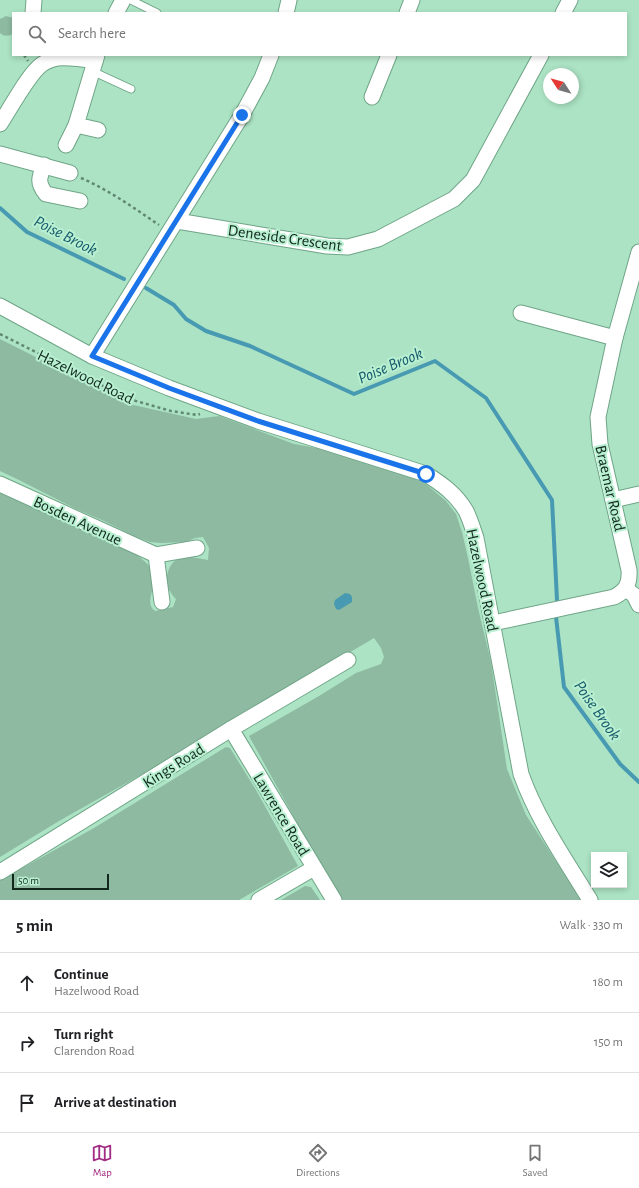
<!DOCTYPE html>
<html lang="en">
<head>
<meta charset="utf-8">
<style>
	:root { --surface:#fff; --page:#f6f6f6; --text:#202124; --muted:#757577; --line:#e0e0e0; --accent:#a22c84 }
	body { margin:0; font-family:"Alegreya Sans",sans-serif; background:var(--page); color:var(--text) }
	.controls { position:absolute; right:12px; bottom:12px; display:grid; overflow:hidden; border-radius:0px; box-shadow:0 2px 6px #0003 }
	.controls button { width:36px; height:36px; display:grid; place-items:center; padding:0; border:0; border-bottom:1px solid var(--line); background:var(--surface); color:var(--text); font:20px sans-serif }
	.compass { position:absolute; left:543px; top:68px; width:36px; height:36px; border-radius:50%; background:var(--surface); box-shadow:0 2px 6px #0003; rotate:306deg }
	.scale { position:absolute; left:12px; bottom:10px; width:97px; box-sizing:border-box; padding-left:4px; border:2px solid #12281d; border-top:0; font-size:11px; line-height:14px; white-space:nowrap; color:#12281d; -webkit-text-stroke:3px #b8f0d1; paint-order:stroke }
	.stop { position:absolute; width:12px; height:12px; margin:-9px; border:3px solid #1a73e8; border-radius:50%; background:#fff }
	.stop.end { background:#1a73e8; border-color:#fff; box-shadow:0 1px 4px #0008 }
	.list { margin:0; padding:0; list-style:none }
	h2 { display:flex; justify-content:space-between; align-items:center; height:52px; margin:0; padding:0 16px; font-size:17px }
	h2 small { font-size:13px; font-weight:400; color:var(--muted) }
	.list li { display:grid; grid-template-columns:26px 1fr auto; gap:12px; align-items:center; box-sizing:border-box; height:60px; padding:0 16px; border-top:1px solid var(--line) }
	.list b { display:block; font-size:15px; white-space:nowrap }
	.list p { margin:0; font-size:13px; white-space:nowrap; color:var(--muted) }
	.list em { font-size:13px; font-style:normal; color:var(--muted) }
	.icon { flex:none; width:22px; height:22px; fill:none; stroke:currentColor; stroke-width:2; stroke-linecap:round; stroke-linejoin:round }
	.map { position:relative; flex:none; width:639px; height:900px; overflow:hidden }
	.search { position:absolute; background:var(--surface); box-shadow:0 2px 6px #0003; left:12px; right:12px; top:12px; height:44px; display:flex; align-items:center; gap:10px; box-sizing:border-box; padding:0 14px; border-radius:0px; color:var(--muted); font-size:15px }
	.sheet { height:232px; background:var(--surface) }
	nav { display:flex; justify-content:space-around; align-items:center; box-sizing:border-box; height:56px; border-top:1px solid var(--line); background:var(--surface); font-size:11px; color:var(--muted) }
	nav a { display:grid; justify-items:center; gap:2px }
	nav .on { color:var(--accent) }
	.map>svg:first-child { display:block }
	.green { fill:#8ebaa1 }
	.water { fill:#479ab2 }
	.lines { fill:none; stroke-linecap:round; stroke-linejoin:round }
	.stream { stroke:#479ab2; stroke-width:4 }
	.lane-casing { stroke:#6fa587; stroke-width:9 }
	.street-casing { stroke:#6fa587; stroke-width:17 }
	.path { stroke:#618873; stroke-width:2.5; stroke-dasharray:3 3; stroke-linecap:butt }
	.lane { stroke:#fff; stroke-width:7 }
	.street { stroke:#fff; stroke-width:15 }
	.route { stroke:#1a73e8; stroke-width:5 }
	.labels { text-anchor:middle; stroke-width:4; stroke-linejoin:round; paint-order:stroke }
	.street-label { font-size:16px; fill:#12281d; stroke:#b8f0d1 }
	.water-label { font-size:17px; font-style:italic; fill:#175a6c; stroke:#b8f0d1 }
</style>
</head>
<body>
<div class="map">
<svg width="639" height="900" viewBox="0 0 639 900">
	<rect width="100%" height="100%" fill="#ace3c4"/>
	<g class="green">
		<path d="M6,16L13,18V34C9,36 4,37 0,33V19Z"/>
		<path d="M0,339L129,404L196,419L219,416L294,444L328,450L413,477L427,485L446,501L456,514L462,532L468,558L478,608L491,662L507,769L526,815L581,900H343L306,839L249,736L319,696L356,673L381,664L384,657L381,648L374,638L178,754L59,821L0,857V491L133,552C140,558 150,564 153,572C158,585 143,603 155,611L173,607L176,599C172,595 168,589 167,583C165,573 172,559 182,557C188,556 201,559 208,560L209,548L203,537L195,538L186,542L161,543L150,542L134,536L104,521L76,509L19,480L0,471Z"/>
		<polygon points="226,747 230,748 256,790 298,866 239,900 0,900 0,879 26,866 94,828"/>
		<polygon points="305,886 311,887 320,900 281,900"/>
	</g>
	<polygon class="water" points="345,593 350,594 352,597 352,602 339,610 336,609 334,604 335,600"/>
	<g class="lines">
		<g class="stream">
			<polyline points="0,208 27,232 124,279"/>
			<polyline points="146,288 174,305 186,319 206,331 250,346 354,394 435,361 486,398 552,500 557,600"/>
			<polyline points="556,617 564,687 620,764 639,782"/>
		</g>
		<g class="lane-casing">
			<g id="lane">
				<polyline points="131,0 157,13"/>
				<polyline points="92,71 131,89"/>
			</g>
		</g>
		<g class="street-casing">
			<g id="street">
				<polyline points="33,13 34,0"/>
				<polyline points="116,13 123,0"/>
				<polyline points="286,13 289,0"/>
				<polyline points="407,13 412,0"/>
				<polyline points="563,13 570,0"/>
				<polyline points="97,55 76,125 98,130"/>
				<polyline points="372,97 389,55"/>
				<path d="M0,124C10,109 28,75 41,65C45,62 53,59 58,58C71,57 83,59 95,61"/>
				<polyline points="66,145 76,125"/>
				<polyline points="0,154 70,173"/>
				<path d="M44,165C39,178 37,183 46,194L80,201"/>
				<polyline points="177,221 327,246 348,247 378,239 454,199 473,180 541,55"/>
				<path d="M0,306L92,356L169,388L258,421L426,474C442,484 456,494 466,511C470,519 473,529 476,538L521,774C537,819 565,859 590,900"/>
				<polyline points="521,313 615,338"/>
				<polyline points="92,356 242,115 262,78 271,55"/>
				<polyline points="0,484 156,555 162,602"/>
				<polyline points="613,500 639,494"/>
				<polyline points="156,555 197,548"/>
				<polyline points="626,589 634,595 639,605"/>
				<path d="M493,623L614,597C626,591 630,584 629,570L600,444L598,417L615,338L639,252"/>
				<polyline points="231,729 334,900"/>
				<polyline points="0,872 231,729 348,660"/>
				<polyline points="259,900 314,868"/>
			</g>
		</g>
		<g class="path">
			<polyline points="24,55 28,61"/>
			<path d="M81,178C109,190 134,208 159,225"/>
			<polyline points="0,334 129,399 171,411 197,415 200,414"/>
		</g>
		<use href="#lane" class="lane"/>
		<use href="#street" class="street"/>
	</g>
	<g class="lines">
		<polyline class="route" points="242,115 92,356 169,388 258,421 426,474"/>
	</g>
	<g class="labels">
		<g class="street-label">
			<text transform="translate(285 237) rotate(8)" y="6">Deneside Crescent</text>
			<text transform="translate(86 376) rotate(26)" y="6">Hazelwood Road</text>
			<text transform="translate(611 488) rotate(77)" y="6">Braemar Road</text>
			<text transform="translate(78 520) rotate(25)" y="6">Bosden Avenue</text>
			<text transform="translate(483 580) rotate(78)" y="6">Hazelwood Road</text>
			<text transform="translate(173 765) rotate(-32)" y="6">Kings Road</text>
			<text transform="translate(282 814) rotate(59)" y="6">Lawrence Road</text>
		</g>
		<g class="water-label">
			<text transform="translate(66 235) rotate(27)" y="6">Poise Brook</text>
			<text transform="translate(390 365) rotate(-23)" y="6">Poise Brook</text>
			<text transform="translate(598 710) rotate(55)" y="6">Poise Brook</text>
		</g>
	</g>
</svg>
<div class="controls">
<button><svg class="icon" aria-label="layers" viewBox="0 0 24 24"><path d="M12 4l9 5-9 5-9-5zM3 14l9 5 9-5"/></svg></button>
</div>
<svg class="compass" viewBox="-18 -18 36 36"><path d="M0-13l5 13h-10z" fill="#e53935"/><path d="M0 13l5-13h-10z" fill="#757577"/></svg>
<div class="scale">50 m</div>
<div class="stop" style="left:426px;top:474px"></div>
<div class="stop end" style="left:242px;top:115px"></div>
<div class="search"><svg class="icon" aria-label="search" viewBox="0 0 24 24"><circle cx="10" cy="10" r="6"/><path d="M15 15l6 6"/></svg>Search here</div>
</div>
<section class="sheet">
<h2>5 min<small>Walk · 330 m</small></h2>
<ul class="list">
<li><svg class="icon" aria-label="ahead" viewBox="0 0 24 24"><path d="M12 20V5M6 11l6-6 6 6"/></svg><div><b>Continue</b><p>Hazelwood Road</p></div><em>180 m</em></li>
<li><svg class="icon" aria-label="right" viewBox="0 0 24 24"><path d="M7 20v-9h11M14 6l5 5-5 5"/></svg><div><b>Turn right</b><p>Clarendon Road</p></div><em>150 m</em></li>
<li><svg class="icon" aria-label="arrive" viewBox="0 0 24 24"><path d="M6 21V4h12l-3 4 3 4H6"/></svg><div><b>Arrive at destination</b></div></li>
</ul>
</section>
<nav>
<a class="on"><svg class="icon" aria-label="map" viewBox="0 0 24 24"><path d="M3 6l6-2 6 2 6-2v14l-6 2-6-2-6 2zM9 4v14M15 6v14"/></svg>Map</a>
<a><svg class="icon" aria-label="directions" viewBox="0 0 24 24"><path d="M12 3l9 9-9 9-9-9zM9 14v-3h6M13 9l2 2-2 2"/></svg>Directions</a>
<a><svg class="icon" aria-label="saved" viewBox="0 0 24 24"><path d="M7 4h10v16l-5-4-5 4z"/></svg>Saved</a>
</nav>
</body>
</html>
